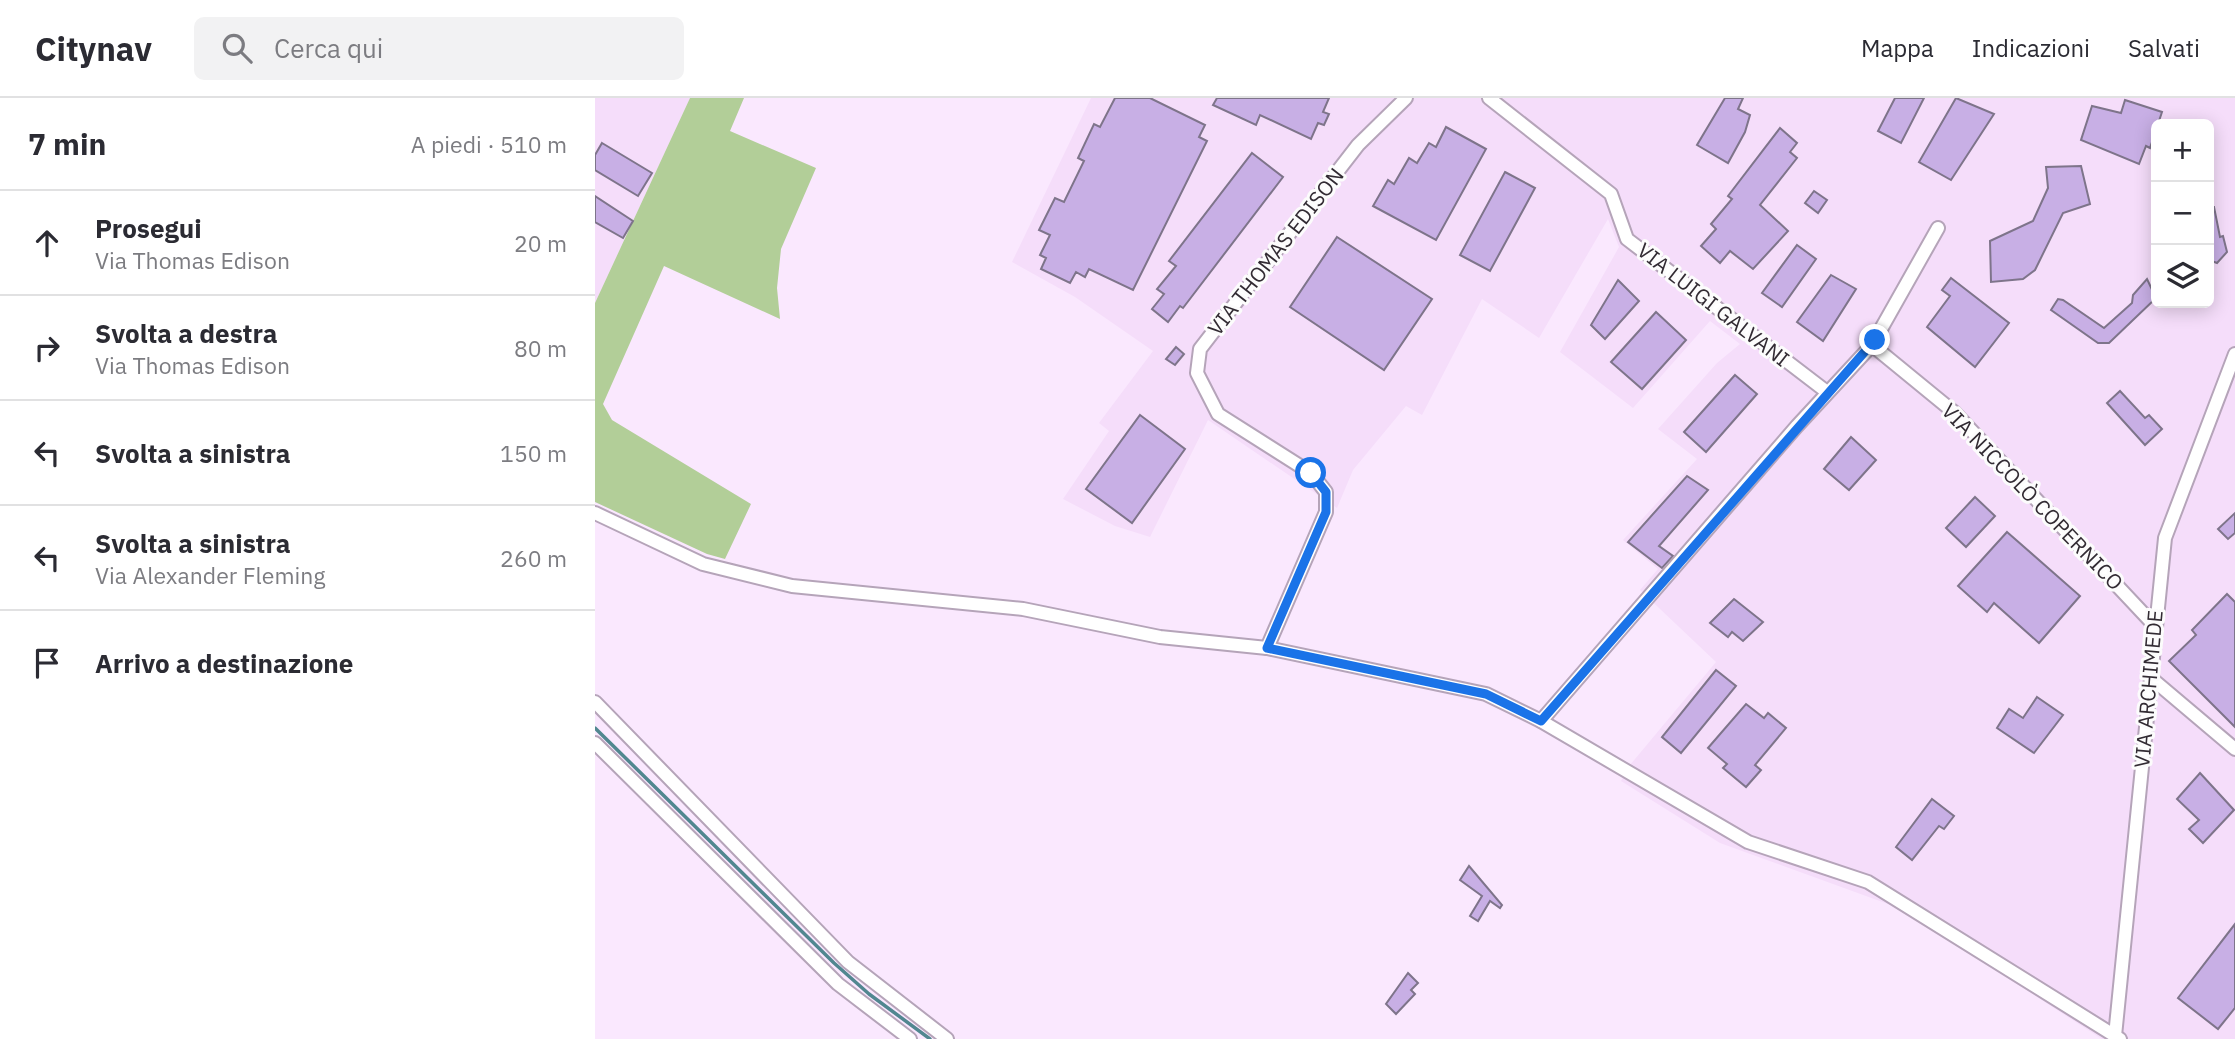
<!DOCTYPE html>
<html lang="it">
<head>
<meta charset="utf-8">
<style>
	:root { --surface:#fff; --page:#f2f2f3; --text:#2b2b33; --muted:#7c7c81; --line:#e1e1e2 }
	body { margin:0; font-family:"IBM Plex Sans",sans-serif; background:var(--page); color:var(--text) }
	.controls { position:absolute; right:21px; top:21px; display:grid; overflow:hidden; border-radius:10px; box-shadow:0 4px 18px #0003 }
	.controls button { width:63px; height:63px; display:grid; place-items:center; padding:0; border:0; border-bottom:2px solid var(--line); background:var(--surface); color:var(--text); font:35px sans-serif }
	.stop { position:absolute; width:21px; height:21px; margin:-16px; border:5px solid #1a73e8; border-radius:50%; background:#fff }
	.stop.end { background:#1a73e8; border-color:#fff; box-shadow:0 2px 7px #0008 }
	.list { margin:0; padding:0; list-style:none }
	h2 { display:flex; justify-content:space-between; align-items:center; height:91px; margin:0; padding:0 28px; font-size:30px }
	h2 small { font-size:23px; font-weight:400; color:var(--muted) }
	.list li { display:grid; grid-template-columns:46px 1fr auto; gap:21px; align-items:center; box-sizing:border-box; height:105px; padding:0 28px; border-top:2px solid var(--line) }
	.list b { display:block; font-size:26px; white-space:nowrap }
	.list p { margin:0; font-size:23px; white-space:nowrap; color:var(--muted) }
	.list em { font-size:23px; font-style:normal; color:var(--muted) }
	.icon { flex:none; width:38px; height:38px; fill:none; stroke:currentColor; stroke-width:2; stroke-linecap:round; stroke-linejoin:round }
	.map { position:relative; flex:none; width:1640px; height:941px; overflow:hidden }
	header { display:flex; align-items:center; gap:42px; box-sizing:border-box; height:98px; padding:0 35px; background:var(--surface); border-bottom:2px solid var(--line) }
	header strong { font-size:33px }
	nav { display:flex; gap:38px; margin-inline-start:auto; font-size:24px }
	.search { width:490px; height:63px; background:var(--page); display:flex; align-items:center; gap:18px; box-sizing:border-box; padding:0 24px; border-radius:10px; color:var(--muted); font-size:26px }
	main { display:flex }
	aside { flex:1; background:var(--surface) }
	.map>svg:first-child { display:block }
	.built { fill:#f5ddfa; fill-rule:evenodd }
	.green { fill:#b2ce98 }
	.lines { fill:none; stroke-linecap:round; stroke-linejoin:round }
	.stream { stroke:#518790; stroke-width:3.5 }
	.building { fill:#c8afe5; stroke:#7e748a; stroke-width:2 }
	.minor-casing { stroke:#b5a4b9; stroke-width:16 }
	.minor { stroke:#fff; stroke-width:12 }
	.route { stroke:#1a73e8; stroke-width:9 }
	.labels { text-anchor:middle; stroke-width:6; stroke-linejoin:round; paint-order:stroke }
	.street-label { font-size:21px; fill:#322b33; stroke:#fcfcfc }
</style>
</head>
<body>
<header>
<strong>Citynav</strong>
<div class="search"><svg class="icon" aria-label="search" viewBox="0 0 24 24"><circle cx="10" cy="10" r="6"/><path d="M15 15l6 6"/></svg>Cerca qui</div>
<nav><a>Mappa</a><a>Indicazioni</a><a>Salvati</a></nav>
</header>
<main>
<aside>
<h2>7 min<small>A piedi · 510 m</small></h2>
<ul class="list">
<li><svg class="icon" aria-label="ahead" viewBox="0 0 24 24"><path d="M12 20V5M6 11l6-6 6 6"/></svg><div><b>Prosegui</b><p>Via Thomas Edison</p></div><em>20 m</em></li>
<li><svg class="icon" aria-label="right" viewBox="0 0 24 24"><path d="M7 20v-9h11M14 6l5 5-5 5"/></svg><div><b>Svolta a destra</b><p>Via Thomas Edison</p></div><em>80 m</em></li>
<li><svg class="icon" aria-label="left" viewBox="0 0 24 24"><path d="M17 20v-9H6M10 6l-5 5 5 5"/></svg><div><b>Svolta a sinistra</b></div><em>150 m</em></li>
<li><svg class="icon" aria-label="left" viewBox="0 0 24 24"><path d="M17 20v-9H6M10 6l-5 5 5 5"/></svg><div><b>Svolta a sinistra</b><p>Via Alexander Fleming</p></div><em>260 m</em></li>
<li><svg class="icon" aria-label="arrive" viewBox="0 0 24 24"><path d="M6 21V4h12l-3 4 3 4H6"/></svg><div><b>Arrivo a destinazione</b></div></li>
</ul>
</aside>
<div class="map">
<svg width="1640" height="941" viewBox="0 0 1640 941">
	<rect width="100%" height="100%" fill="#fae8fe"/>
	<g class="built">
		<polygon points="0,0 95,0 0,205"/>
		<path d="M496,0H1640V941H1507L1304,810L1125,745L1026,683L1035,667L1121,564L1045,492L1063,471L1028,442L1102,361L1063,331L1122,265L1145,246L1115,223L1038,310L965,254L1024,149L1013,121L944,240L887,201L827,317L811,308L758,372L742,410L613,322L555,439L520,428L468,401L514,333L504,325L558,253L480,199L417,164ZM1561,26H1614V205H1561Z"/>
	</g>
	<polygon class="green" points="95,0 149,0 135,33 221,70 186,151 182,190 185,221 69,168 8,306 17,322 156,406 130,461 112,456 0,404 0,205"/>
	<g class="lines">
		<polyline class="stream" points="0,630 239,865 274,896 335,941"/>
	</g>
	<g class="building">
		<polygon points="520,0 555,0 610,27 604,39 612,43 538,192 494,171 490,179 481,174 475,185 446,171 451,160 445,157 455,137 444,132 460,100 469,104 489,63 483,60 499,26 505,29"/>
		<polygon points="622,0 734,0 728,14 734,16 729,27 723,25 716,41 665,17 661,27 618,7"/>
		<polygon points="1130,0 1148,0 1143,11 1155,17 1150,34 1133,65 1102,47"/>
		<polygon points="1300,0 1329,0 1306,45 1283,33"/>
		<polygon points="1361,0 1399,16 1356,82 1324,64"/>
		<polygon points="1530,2 1567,14 1555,50 1551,48 1544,66 1486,42 1497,8 1526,15"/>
		<polygon points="851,29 891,51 841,142 778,108 793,82 799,86 814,60 822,65 834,45 841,49"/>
		<polygon points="1185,30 1202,45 1195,54 1202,60 1165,107 1193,133 1158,171 1135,153 1125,165 1106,148 1121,131 1116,126 1137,101 1133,98"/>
		<polygon points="7,45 57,75 43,98 0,72 0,57"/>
		<polygon points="657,55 688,79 588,210 585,208 573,224 557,211 569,196 562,191 581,168 574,163"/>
		<polygon points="1486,68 1495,106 1468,115 1440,172 1428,181 1396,184 1395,143 1438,123 1453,90 1451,69"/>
		<polygon points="910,74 940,90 895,173 865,157"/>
		<polygon points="1219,93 1232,102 1223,115 1210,105"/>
		<polygon points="0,98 38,123 28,140 0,124"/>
		<polygon points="1614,109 1619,109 1625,139 1628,138 1632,154 1622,165 1614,162"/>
		<polygon points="742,139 837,201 789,272 695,209"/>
		<polygon points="1202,147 1221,161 1187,209 1167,195"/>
		<polygon points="1236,177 1261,191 1228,243 1202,224"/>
		<polygon points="1356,180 1414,225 1380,269 1332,229 1355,198 1347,192"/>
		<polygon points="1552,181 1561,200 1514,245 1503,245 1456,212 1463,201 1468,202 1509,230 1537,205 1538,197"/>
		<polygon points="1023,182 1044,203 1010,241 996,227"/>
		<polygon points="1061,214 1091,242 1047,291 1016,264"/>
		<polygon points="581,249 589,256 580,267 571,261"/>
		<polygon points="1140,277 1162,296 1111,354 1089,334"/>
		<polygon points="1525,293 1550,320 1554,317 1567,331 1550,347 1512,305"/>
		<polygon points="545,317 590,351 537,425 491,391"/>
		<polygon points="1256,339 1281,362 1254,392 1229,371"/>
		<polygon points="1092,378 1113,392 1064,448 1078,458 1067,470 1033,444"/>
		<polygon points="1380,399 1400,418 1371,449 1351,430"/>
		<polygon points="1640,415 1640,435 1633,441 1623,431"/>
		<polygon points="1412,434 1485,498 1444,545 1399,505 1392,514 1363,488"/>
		<polygon points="1632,496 1640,504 1640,629 1574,563 1601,537 1597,532"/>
		<polygon points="1139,501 1168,524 1148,543 1137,534 1133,539 1115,525"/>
		<polygon points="1121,572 1141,588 1086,655 1067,639"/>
		<polygon points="1442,599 1468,617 1439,655 1402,630 1414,611 1428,620"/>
		<polygon points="1151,606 1169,620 1173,615 1191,630 1160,667 1166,672 1151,689 1128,670 1132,666 1113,650"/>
		<polygon points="1605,675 1639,712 1608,745 1594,731 1604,722 1582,701"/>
		<polygon points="1337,701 1359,718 1349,731 1344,728 1317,762 1301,749"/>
		<polygon points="874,768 907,807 905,810 895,803 883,823 875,818 887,798 865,782"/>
		<polygon points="1640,826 1640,910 1623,931 1583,900"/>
		<polygon points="813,875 823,885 816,892 820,896 801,916 791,906"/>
	</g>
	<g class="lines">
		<g class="minor-casing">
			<g id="minor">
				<polyline points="894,0 1016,96 1032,141 1232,294"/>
				<polyline points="1277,247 1360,315 1560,528"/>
				<polyline points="0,415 108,466 197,488 428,511 565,539 672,550 891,596 946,623 1153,744 1273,784 1525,941"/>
				<polyline points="672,550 731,414 731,394 716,375 623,316 602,275 605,251 763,47 811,0"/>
				<polyline points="1556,580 1640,651"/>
				<polyline points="0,604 253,864 352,941"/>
				<polyline points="946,623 1202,328 1277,247 1343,130"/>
				<polyline points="0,645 243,886 315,941"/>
				<polyline points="1520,938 1570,440 1640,256"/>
			</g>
		</g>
		<use href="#minor" class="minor"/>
	</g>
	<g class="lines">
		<polyline class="route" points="716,375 731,394 731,414 672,550 891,596 946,623 1280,242"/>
	</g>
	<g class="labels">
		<g class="street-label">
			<text transform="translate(681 154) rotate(-52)" y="7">VIA THOMAS EDISON</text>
			<text transform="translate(1118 207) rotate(38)" y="7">VIA LUIGI GALVANI</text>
			<text transform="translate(1437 399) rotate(46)" y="7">VIA NICCOLÒ COPERNICO</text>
			<text transform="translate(1554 591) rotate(-85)" y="7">VIA ARCHIMEDE</text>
		</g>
	</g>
</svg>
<div class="controls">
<button>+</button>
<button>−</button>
<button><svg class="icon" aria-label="layers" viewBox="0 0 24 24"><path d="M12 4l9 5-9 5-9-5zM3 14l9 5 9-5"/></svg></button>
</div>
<div class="stop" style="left:716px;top:375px"></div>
<div class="stop end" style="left:1280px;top:242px"></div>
</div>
</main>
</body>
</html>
